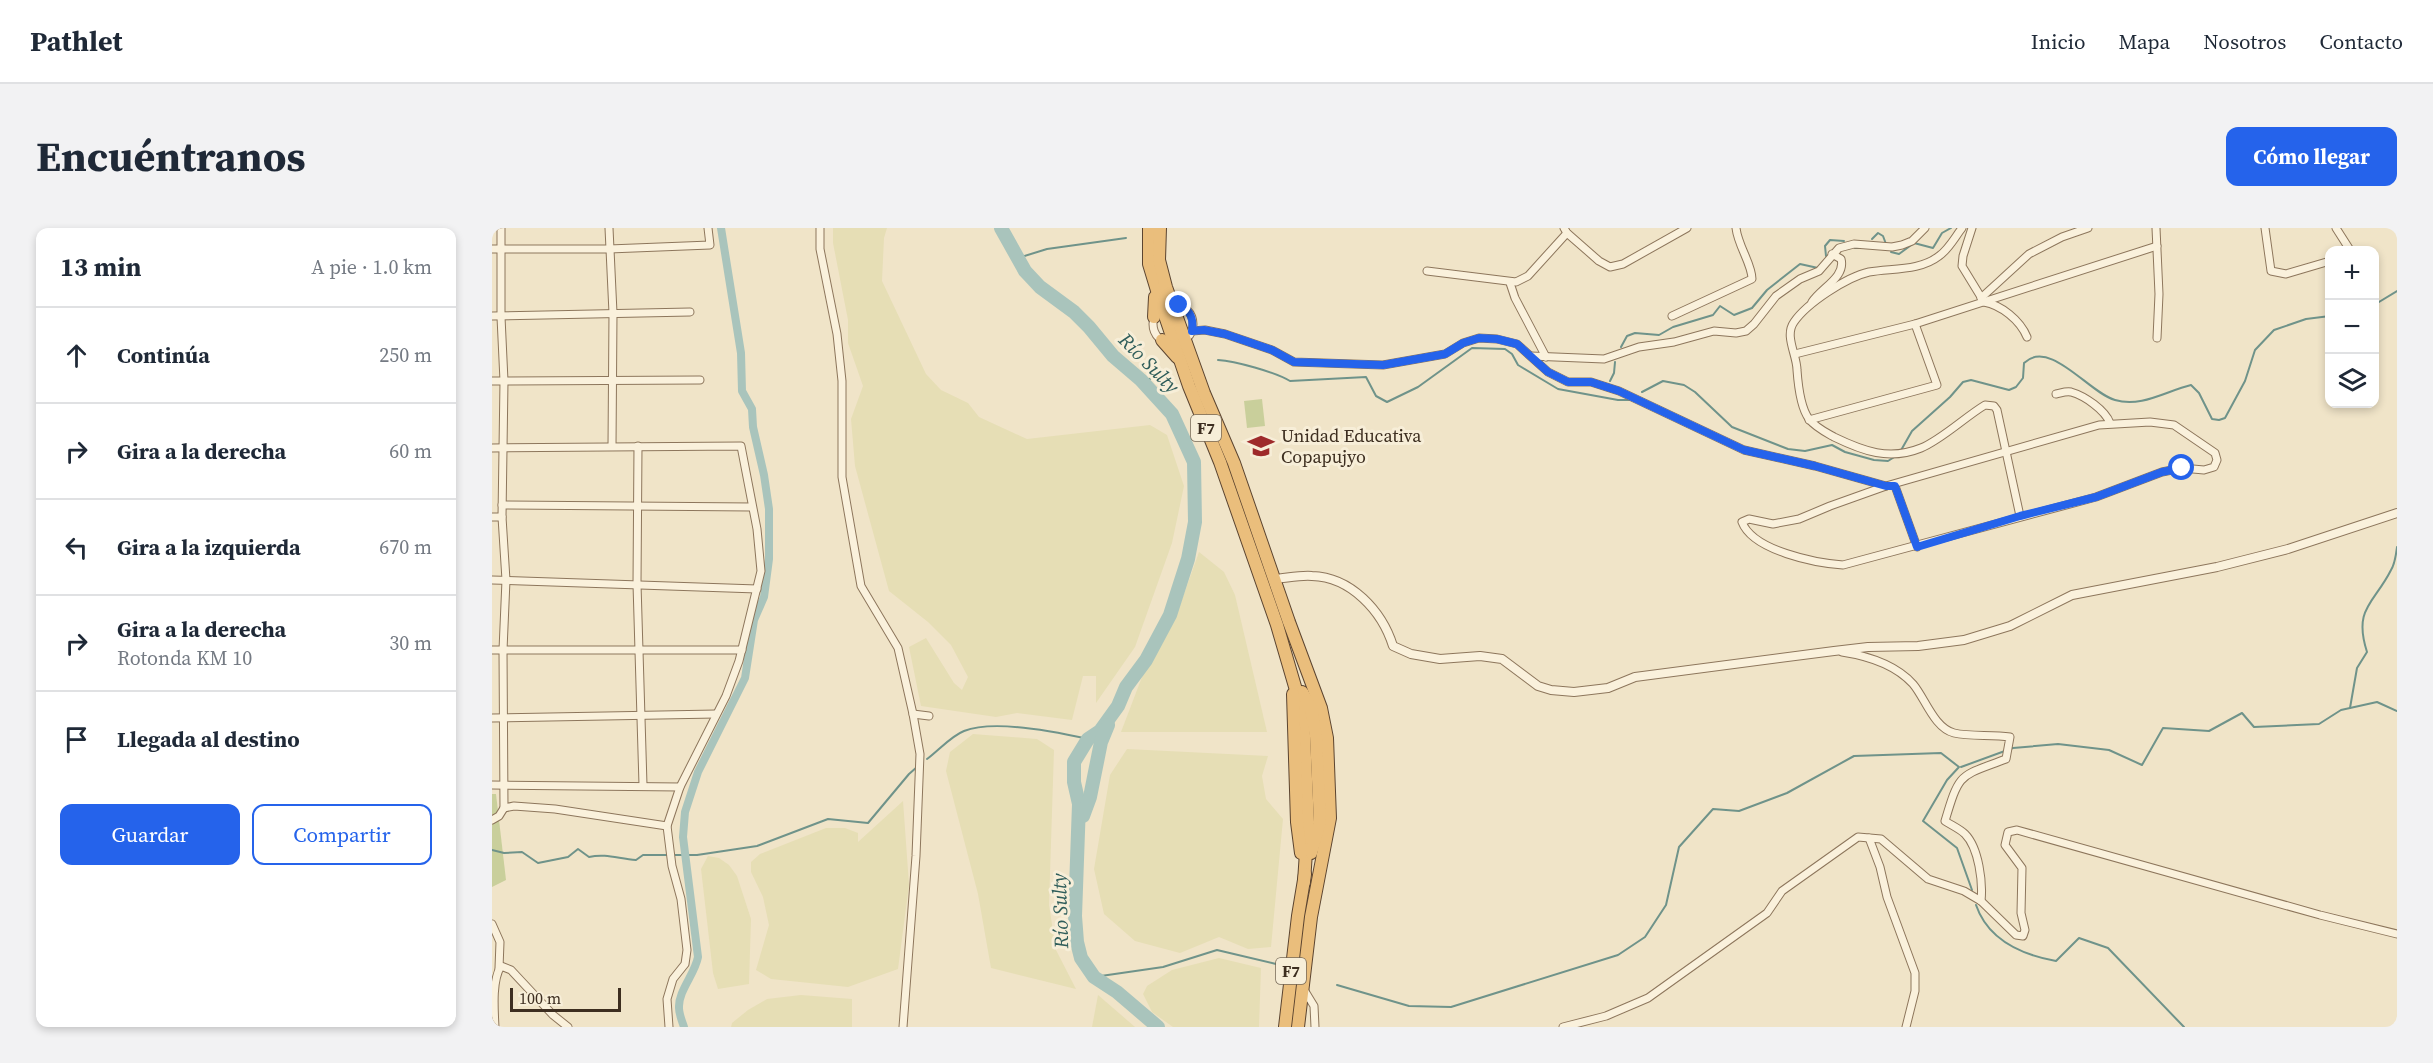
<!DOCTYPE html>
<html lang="es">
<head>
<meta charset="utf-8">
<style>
	:root { --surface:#fff; --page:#f2f2f3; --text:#1f2937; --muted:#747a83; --line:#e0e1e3; --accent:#2563eb }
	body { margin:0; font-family:"Source Serif 4",serif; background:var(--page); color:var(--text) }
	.controls { position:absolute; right:18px; top:18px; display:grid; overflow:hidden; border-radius:12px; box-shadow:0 3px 9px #0003 }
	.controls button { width:54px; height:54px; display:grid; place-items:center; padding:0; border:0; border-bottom:2px solid var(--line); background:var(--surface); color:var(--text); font:30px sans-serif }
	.scale { position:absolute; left:18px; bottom:15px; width:111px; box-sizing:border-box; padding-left:6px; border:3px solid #3d2e20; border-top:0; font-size:16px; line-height:21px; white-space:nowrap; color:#3d2e20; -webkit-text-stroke:4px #f7eed8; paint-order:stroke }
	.stop { position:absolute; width:18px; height:18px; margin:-14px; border:4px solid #2563eb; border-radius:50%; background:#fff }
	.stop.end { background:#2563eb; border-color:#fff; box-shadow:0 2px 6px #0008 }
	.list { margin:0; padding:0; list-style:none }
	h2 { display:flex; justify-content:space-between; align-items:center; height:78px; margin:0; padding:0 24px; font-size:26px }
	h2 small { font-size:20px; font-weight:400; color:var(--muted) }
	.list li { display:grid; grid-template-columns:39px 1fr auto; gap:18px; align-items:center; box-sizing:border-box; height:96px; padding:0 24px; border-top:2px solid var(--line) }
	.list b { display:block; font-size:22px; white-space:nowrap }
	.list p { margin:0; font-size:20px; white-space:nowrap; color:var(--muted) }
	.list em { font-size:20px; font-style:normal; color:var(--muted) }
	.actions { display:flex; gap:12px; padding:18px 24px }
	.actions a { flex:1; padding:14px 0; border:2px solid var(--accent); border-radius:12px; text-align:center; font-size:21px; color:var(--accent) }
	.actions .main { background:var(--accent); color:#fff }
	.icon { flex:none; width:33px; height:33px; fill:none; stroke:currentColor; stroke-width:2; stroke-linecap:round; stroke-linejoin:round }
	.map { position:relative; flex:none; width:1905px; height:799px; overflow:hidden; border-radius:12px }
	header { display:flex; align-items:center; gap:36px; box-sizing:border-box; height:84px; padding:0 30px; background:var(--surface); border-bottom:2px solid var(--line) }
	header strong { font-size:28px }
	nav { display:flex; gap:33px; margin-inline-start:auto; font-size:21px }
	.intro { display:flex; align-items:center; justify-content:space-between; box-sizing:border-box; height:144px; padding:0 36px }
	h1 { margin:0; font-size:42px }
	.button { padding:15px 27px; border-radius:12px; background:var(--accent); color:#fff; font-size:21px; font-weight:700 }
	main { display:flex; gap:36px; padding:0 36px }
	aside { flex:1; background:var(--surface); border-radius:12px; box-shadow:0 3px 9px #0003 }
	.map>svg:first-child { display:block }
	.farmland { fill:#e6deb5 }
	.green { fill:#c9cf9b }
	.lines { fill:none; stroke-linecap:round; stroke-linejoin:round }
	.stream { stroke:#6f938a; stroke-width:2 }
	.canal { stroke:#a9c4bc; stroke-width:8 }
	.river { stroke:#a9c4bc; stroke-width:14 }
	.minor-casing { stroke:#8d765c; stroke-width:9 }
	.tertiary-casing { stroke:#8d765c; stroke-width:10 }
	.trunk-casing { stroke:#5b4430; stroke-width:14 }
	.minor { stroke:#faf1dc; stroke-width:7 }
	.tertiary { stroke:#faf1dc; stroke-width:8 }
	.trunk { stroke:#eabe7c; stroke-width:12 }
	.route { stroke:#2563eb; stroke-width:8 }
	.labels { text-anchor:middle; stroke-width:6; stroke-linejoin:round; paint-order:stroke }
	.shield { fill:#f7eed8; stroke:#756857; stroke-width:1.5 }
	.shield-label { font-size:16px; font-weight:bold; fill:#3d2e20 }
	.poi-label { font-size:18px; fill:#3d2e20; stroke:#f7eed8; text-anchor:start }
	.water-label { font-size:20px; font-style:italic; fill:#2f5d5a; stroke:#f7eed8 }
</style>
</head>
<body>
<header>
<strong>Pathlet</strong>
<nav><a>Inicio</a><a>Mapa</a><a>Nosotros</a><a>Contacto</a></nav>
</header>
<div class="intro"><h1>Encuéntranos</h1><a class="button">Cómo llegar</a></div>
<main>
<aside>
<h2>13 min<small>A pie · 1.0 km</small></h2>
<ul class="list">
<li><svg class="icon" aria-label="ahead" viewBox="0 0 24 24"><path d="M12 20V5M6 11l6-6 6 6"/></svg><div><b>Continúa</b></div><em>250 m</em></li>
<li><svg class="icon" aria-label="right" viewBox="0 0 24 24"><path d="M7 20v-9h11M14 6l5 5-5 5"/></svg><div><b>Gira a la derecha</b></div><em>60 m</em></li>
<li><svg class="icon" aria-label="left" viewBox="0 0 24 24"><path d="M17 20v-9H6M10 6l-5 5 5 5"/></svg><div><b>Gira a la izquierda</b></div><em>670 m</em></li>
<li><svg class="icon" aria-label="right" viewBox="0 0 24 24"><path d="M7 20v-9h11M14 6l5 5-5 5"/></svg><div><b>Gira a la derecha</b><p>Rotonda KM 10</p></div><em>30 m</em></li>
<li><svg class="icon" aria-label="arrive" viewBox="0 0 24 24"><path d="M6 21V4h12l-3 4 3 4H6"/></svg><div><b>Llegada al destino</b></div></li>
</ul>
<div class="actions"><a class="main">Guardar</a><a>Compartir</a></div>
</aside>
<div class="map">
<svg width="1905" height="799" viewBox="0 0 1905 799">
	<rect width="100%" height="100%" fill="#f0e4c8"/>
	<g class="farmland">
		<polygon points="341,0 395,0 392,10 390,53 434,146 449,162 476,175 487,189 535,211 658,197 675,207 692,258 680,315 643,419 604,475 604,448 591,448 580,492 525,485 504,489 429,478 417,419 434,410 462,455 470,462 476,449 459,417 436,394 397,363 363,238 359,191 371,158 356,115 356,92 341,15"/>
		<polygon points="707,324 732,344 743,367 775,504 629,504 650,449 683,391"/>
		<polygon points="481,506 545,511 562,522 557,677 564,722 584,761 499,740 486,666 454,543 458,524"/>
		<polygon points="635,521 776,528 770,548 774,571 791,591 779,719 756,721 727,709 688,725 643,713 612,686 602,641 618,547"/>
		<polygon points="411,573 417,657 406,741 356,759 279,751 264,742 277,697 271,669 259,644 259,634 268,626 334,600 353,600 366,605 366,614"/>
		<polygon points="216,628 227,630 237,637 245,648 259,691 257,756 226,761 221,745 209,641"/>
		<polygon points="727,730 769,740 767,799 681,799 660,784 651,766 655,758 680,742"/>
		<polygon points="309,767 360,771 360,799 239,799 240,795 256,782 275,771"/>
		<polygon points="606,767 643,799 600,799"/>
	</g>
	<g class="green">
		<polygon points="770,171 773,198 755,200 752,173"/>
		<polygon points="0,566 4,566 14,652 0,659"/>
	</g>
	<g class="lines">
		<g class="stream">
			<polyline points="1380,11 1386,5 1391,8 1394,16"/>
			<polyline points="1363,20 1372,20"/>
			<polyline points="1399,24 1407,26 1422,15 1441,20 1450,5 1459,0"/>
			<polyline points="1334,28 1333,18 1338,12 1352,13"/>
			<polyline points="526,30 555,21 634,10"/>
			<polyline points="1882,77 1905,63"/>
			<polyline points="1129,119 1135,108 1143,105 1167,107 1181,99 1221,87 1228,78 1242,87 1260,80 1275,62 1308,36 1326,40"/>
			<path d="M726,132C743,133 783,144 798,153L874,149L884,168L895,174L926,159L980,120L1013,121L1020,126L1026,137L1066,161L1126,172H1142"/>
			<polyline points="649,152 673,149"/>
			<polyline points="1118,153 1122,145 1123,134"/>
			<polyline points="1150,164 1171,153 1192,157 1203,164 1240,199 1296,221 1313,223 1340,217 1353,224 1382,232 1396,233 1404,228"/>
			<path d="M1408,224L1420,203L1458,169L1471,154L1479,152L1517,162L1524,159L1531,150L1532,135C1558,110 1597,165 1623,172C1649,180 1674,163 1699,157L1707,165L1720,191L1727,192L1733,190L1753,153L1763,122L1782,102L1814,91L1838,88"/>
			<path d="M1858,480L1865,440L1875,424C1861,380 1882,376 1899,342C1903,336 1904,327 1905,319"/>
			<path d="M435,531C446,523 459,508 472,503C502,491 565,504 596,511"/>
			<polyline points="1469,539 1521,520 1566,516 1617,522 1650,537 1671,500 1717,503 1750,485 1762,499 1827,496 1849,482 1885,474 1905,483"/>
			<path d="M0,622L12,625L30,624L46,635L76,629L86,621L97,629C114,625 127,631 144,632L151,627H205L265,618L336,591L376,595L417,546L425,539"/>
			<path d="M1484,677C1496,712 1531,727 1564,733L1587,710L1616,720L1692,799"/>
			<polyline points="602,749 671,739 725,722 784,736"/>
			<polyline points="845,757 917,778 959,779 1126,727 1153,709 1174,677 1187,619 1221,581 1247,583 1295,565 1362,528 1449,525 1467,539 1455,552 1431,593 1465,620 1480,662"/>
		</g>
		<path class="canal" d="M192,799C190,793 187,786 187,780C186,763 203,746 206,729L191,609L193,584L206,544L253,450L262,392L272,369L277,331V281L272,247L261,199L260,181L250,163L249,125L229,0"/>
		<g class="river">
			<polyline points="509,0 533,43 548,59 582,84 597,99 621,128 649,152 680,186 702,234 703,294 696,331 678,387 654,432 634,459 626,478 608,503 596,511 582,534 582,554 587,576 583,688 585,714 589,730 602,749 625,764 666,799"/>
			<polyline points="591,588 598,569 609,514 616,497"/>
		</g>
		<g class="minor-casing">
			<g id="minor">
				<polyline points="9,0 9,89 12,153 10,289 14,352 11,422 12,580 22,578 63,581 175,598"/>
				<polyline points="117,0 121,85 120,218"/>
				<polyline points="328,0 328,21 345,106 350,153 350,249 369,358 406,420 421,486 428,526 424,628 411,799"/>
				<polyline points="1072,0 1075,5 1107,33 1118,39 1131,36 1195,0"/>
				<path d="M1470,0C1463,9 1457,21 1447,28C1428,43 1400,40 1377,44C1355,49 1315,75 1302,94C1292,108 1305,127 1305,142C1306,156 1308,179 1317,191C1323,199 1333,204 1342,209C1371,223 1397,233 1429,220C1449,212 1473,189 1493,177L1502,178L1505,182L1528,288"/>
				<path d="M1480,0L1471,28L1470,38L1492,74C1509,77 1528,92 1535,109"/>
				<polyline points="1664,0 1667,66 1665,110"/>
				<polyline points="1773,0 1779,43 1794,46 1838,33"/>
				<polyline points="1844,0 1858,22"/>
				<polyline points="0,21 117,21 218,17 216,0"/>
				<polyline points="935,43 1024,54 1036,48 1075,5"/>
				<polyline points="1018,55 1023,70 1054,129"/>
				<polyline points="1489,70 1537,26 1570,9 1596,0"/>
				<path d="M1320,74C1329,60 1354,49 1349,31L1340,26"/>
				<circle cx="681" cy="96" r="20"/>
				<polyline points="0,88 198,84"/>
				<path d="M1180,88L1260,51C1260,36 1246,18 1244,0"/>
				<polyline points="700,103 713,102 733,106 780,122 802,134 891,137 953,126 971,115 987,110 1005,111 1025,116 1056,144 1076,154 1099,154 1127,163 1252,222 1323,238 1394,258"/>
				<polyline points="1303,126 1423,96 1665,18"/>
				<polyline points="1039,128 1112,131 1147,119 1182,114 1222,103 1244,105 1254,103 1262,96 1284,68 1308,51 1327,43 1347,20 1362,16 1400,19 1410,17 1420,13 1433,0"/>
				<polyline points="0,153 208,152"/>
				<path d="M1564,166C1569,165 1574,163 1579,164C1593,168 1613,182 1618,195"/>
				<polyline points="1317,192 1445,157 1423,96"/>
				<path d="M1658,194L1682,197L1723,225L1725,232L1722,239L1712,242L1690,240L1670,244L1604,269L1351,337C1324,335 1261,323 1250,294L1257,291L1281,296L1307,291L1338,278L1394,258L1607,197Z"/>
				<polyline points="146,218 145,356 151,557"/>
				<polyline points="0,220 249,218 265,301 269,343 247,433 234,468 188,559 175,598 180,638 189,671 195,722 193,736 181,751 175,771 177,799"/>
				<polyline points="1403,258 1425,319"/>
				<polyline points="10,277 260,279"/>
				<polyline points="0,289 10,289"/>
				<polyline points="0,352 265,361"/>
				<polyline points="0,422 250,422"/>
				<path d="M1350,424C1376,428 1403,436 1421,456C1433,470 1442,500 1462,505C1479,509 1500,506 1518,509L1514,531C1467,549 1468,543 1453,593C1459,597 1468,601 1473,606C1487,620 1491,655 1489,673"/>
				<polyline points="421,486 437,488"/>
				<polyline points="0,490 224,486"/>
				<polyline points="0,557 188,559"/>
				<polyline points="0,592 7,588 12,580"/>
				<polyline points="1377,610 1388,639 1395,669 1423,745 1423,763 1414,799"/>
				<polyline points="0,696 8,714 7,740"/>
				<polyline points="811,760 822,778 823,799"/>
				<path d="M3,799C2,780 0,752 9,738L19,742L61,787L76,799"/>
				<polyline points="1071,799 1114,788 1156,770 1275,685 1290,663 1366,609 1389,611 1436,651 1472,663 1489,673 1524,707 1531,708 1533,702 1529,685 1530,640 1513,617 1516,604 1525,602 1828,687 1905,706"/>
			</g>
		</g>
		<g class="tertiary-casing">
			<path id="tertiary" d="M782,351C795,350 808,347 820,348C859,349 890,383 901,418L919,426L948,431L988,428L1010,431L1046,458L1059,462L1082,464L1116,460L1143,449L1342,423L1376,419L1426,418L1472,412L1518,398L1580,367L1725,339L1796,321L1905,285"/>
		</g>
		<g class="trunk-casing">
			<g id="trunk">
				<polyline points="657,0 657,36 670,79 697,158 728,234 785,397 811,486 816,594 812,654"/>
				<polyline points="668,0 667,32 674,59 712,165 742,235 797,394 829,480 835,510 838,590 819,689 806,799"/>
				<polyline points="662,89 663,69"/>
				<polyline points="670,112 685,129"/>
				<polyline points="810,464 819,480 824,508 828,594 819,625"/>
				<polyline points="801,466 805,594 809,625"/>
				<polyline points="793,799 806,688 813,646"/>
			</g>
		</g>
		<use href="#minor" class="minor"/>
		<use href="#tertiary" class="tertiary"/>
		<use href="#trunk" class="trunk"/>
	</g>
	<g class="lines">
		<path class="route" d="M687,77C698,82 702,90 700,103L712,102L733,106L780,122L802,134L891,137L953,126L971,115L987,110L1005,111L1025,116L1056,144L1076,154H1099L1127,163L1252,222L1323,238L1394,258H1403L1425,319L1528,288L1604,269L1670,244L1690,240"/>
	</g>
	<defs>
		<g id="school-bare" transform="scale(2.07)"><path d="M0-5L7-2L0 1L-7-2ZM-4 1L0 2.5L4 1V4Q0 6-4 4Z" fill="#9e2a2b" stroke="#f7eed8" stroke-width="2.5" paint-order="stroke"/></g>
	</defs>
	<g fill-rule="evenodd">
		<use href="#school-bare" x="769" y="218"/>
	</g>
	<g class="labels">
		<g class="shield">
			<rect x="699" y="187" width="30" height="26" rx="4.5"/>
			<rect x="784" y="730" width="30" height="26" rx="4.5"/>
		</g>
		<g class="shield-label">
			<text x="714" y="206">F7</text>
			<text x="799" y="749">F7</text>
		</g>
		<g class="poi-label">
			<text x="789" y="214">Unidad Educativa<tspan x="789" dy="21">Copapujyo</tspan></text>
		</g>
		<g class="water-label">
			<text transform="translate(657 135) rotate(45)" y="7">Río Sulty</text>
			<text transform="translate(568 683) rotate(-92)" y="7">Río Sulty</text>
		</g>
	</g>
</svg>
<div class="controls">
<button>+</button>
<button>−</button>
<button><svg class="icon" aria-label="layers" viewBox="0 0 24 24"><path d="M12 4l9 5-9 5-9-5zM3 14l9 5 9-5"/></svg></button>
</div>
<div class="scale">100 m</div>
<div class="stop" style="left:1690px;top:240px"></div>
<div class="stop end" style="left:687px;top:77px"></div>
</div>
</main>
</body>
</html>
